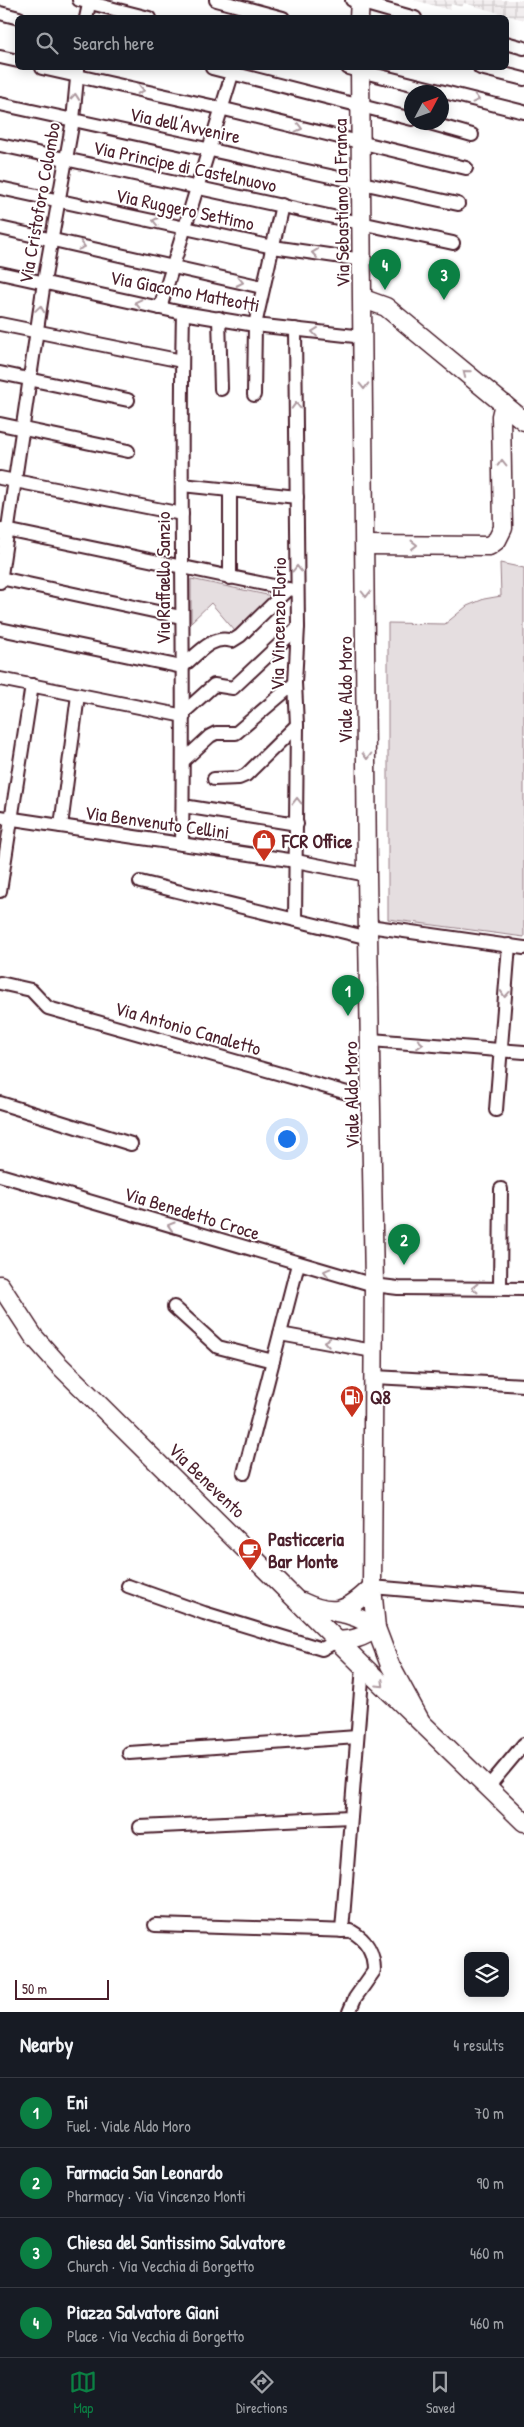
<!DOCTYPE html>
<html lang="en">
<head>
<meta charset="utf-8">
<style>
	:root { --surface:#171b24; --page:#242831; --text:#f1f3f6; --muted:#9ea1a6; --line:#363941; --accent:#0b8043 }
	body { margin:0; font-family:"Patrick Hand",sans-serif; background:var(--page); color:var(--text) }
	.controls { position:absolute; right:15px; bottom:15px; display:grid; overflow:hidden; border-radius:8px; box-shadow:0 2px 12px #0003 }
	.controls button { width:45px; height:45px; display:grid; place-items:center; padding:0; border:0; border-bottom:1px solid var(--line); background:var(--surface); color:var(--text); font:25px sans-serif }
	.compass { position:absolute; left:404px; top:85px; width:45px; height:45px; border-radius:50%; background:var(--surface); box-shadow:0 2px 12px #0003; rotate:49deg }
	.scale { position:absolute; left:15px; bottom:12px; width:94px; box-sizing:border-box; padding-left:5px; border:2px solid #4a1f2b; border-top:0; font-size:14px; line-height:18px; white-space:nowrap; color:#4a1f2b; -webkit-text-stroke:4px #fff; paint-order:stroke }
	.you { position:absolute; left:286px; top:1138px; width:18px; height:18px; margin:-12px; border:4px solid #fff; border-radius:50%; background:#1a73e8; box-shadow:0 0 0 8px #1a73e833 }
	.badge { display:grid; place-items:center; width:32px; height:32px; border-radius:50%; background:var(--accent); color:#fff; font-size:16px; font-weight:700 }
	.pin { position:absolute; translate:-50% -41px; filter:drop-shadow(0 1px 2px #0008) }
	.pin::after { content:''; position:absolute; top:26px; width:18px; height:15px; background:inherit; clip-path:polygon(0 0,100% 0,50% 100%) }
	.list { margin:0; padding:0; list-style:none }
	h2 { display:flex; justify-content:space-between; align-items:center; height:65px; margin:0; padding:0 20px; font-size:21px }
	h2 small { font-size:16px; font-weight:400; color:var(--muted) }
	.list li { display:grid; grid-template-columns:32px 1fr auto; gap:15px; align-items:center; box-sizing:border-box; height:70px; padding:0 20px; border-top:1px solid var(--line) }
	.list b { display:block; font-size:19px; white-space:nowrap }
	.list p { margin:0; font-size:16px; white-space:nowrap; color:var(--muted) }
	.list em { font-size:16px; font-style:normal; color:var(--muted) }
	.icon { flex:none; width:28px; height:28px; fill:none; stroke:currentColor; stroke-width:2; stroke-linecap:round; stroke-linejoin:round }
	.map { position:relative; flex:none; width:524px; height:2012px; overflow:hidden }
	.search { position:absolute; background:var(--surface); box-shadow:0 2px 12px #0003; left:15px; right:15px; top:15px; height:55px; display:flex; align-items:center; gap:12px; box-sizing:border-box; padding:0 18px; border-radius:8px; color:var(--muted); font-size:19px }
	.sheet { height:345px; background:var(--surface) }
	nav { display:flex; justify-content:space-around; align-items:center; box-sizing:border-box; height:70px; border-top:1px solid var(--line); background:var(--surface); font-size:14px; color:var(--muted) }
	nav a { display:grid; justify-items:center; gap:2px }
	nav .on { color:var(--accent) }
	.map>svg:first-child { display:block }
	.industrial { fill:url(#industrial-grid) }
	.green { fill:#e5dee0; stroke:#987e86 }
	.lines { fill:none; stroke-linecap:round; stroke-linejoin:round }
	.street-casing { stroke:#4a1f2b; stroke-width:16 }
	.secondary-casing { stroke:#4a1f2b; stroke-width:21 }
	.street { stroke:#fff; stroke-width:12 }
	.secondary { stroke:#fff; stroke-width:18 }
	.oneway { stroke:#ae9aa0 }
	.labels { text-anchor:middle; stroke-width:4; stroke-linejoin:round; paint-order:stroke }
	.street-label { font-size:19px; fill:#4a1f2b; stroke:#fff }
	.poi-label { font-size:19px; font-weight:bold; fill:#4a1f2b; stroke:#fff; text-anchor:start }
</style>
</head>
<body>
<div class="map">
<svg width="524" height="2012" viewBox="0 0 524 2012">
	<defs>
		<pattern id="industrial-grid" width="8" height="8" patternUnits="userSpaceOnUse" patternTransform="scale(1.25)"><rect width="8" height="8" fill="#f2eeef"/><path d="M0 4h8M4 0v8" fill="none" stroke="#d1cccd"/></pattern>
	</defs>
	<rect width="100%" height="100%" fill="#fff"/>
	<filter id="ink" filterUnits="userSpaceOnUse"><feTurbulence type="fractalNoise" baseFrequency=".02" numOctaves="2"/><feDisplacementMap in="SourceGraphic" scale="10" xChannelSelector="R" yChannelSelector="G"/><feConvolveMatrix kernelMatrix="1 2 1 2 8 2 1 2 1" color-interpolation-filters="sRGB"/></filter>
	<g filter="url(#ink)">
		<polygon class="industrial" points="414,0 524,0 524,20 464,3 462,7 451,4 450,10"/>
		<g class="green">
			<polygon points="500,563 524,568 524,937 388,919 388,623 445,624 467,606 484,599 501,596"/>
			<polygon points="191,579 272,596 235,631 211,603 191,622"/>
		</g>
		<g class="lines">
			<g class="street-casing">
				<g id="street">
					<polyline points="79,0 149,18"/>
					<polyline points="216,0 283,18"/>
					<polyline points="352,0 415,18"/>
					<polyline points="0,13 19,18"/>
					<polyline points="86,18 90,0"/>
					<polyline points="506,43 524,48"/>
					<polyline points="0,57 18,61"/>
					<polyline points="42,68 220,108 466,168"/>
					<polyline points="212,68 412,119"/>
					<polyline points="348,68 524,112"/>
					<polyline points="480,68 524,79"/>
					<polyline points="0,104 458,204"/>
					<polyline points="426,122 472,135"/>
					<polyline points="0,145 453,243"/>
					<polyline points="0,188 273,247 363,260"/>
					<polyline points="0,228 262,287"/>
					<polyline points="0,273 183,313 255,325 364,337"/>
					<polyline points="160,308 234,68"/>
					<polyline points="219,318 221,389"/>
					<polyline points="0,324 182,361"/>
					<polyline points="0,373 128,400"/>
					<polyline points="254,395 255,325 282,205"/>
					<polyline points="0,424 128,451"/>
					<polyline points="0,478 182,514"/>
					<polyline points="182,485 297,497"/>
					<polyline points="1,529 293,590"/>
					<polyline points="0,578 181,617"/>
					<polyline points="230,578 230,491"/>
					<polyline points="0,582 44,282 73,120 78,68"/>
					<path d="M0,629L182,667C197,655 212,634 232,641L240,636L288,589"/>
					<polyline points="0,679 184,716"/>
					<polyline points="184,712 214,685 233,688 298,627"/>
					<polyline points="183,761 210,736 216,733 236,733 295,683"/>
					<polyline points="214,779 239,778 246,775 297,725"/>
					<polyline points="183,806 297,824"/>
					<polyline points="0,817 296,861 367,875"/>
					<polyline points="61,826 78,695"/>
					<path d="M182,844C185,667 179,490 183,313"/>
					<polyline points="140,882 369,938"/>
					<polyline points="0,891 32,685"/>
					<polyline points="295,920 297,725 295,683 298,627 295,329"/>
					<polyline points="369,926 524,948"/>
					<polyline points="0,983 31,990 48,1008 372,1100"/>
					<polyline points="371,1040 524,1052"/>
					<polyline points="0,1103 131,1144"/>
					<polyline points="496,1110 509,945"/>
					<polyline points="0,1175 374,1285 398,1288 524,1289"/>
					<polyline points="500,1288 501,1189"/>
					<polyline points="174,1307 218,1347 273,1361"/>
					<polyline points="280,1334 373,1351"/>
					<polyline points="374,1377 524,1385"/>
					<polyline points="244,1473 298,1264"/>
					<polyline points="128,1586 204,1613 322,1649 337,1641"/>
					<polyline points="372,1587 524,1600"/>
					<polyline points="129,1753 357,1737"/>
					<polyline points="488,1787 524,1744"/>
					<polyline points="140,1827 350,1817"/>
					<path d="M155,1925L351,1931C367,1940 374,1952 374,1971L355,1998L349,2012"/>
					<polyline points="342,1931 363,1666"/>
				</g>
			</g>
			<g class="secondary-casing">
				<g id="secondary">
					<polyline points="359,18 360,0"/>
					<polyline points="360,68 367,875 374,1285 372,1587 376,1628 390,1665 421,1722"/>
					<polyline points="364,299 386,307 524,421"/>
					<polyline points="366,545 489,546 497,540 503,528 501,416 504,404"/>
					<polyline points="0,1285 34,1337 58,1364 363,1666 524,1822"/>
					<path d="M302,1602C334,1617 347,1612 372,1587"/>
					<path d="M336,1612C352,1614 363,1619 376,1628C363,1638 353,1640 337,1641"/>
				</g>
			</g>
			<use href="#street" class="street"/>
			<use href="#secondary" class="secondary"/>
		</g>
		<defs><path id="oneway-chevron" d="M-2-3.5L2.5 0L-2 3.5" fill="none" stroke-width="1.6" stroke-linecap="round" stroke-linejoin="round" transform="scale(1.25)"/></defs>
		<g class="oneway">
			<use href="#oneway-chevron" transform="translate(141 90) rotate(12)"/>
			<use href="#oneway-chevron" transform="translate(75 97) rotate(-85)"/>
			<use href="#oneway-chevron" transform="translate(476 99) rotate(14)"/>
			<use href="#oneway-chevron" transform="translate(299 128) rotate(14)"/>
			<use href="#oneway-chevron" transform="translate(156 221) rotate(-168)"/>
			<use href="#oneway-chevron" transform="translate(82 246) rotate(14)"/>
			<use href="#oneway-chevron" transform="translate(315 253) rotate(-172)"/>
			<use href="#oneway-chevron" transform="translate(240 282) rotate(12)"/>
			<use href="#oneway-chevron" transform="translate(138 303) rotate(-167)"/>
			<use href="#oneway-chevron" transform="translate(40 309) rotate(-82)"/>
			<use href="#oneway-chevron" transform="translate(315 332) rotate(-173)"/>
			<use href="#oneway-chevron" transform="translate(466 373) rotate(-141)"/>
			<use href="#oneway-chevron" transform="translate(364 386) rotate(89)"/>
			<use href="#oneway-chevron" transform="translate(296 406) rotate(-91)"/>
			<use href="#oneway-chevron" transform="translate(502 463) rotate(-91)"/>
			<use href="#oneway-chevron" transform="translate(414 545)"/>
			<use href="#oneway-chevron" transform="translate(297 569) rotate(-90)"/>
			<use href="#oneway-chevron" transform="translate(366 594) rotate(90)"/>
			<use href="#oneway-chevron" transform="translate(367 756) rotate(90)"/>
			<use href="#oneway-chevron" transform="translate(297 801) rotate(-90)"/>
			<use href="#oneway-chevron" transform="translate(505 994) rotate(95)"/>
			<use href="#oneway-chevron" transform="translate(420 1044) rotate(4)"/>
			<use href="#oneway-chevron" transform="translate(171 1226) rotate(-163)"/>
			<use href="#oneway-chevron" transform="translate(327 1272) rotate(-165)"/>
			<use href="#oneway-chevron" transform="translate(475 1288) rotate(-180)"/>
			<use href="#oneway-chevron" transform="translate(327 1342) rotate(-170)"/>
			<use href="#oneway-chevron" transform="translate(381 1684) rotate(44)"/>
		</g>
	</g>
	<defs>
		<g id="shop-pin" transform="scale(1.25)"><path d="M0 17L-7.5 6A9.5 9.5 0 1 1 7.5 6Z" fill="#c8321e" stroke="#fff"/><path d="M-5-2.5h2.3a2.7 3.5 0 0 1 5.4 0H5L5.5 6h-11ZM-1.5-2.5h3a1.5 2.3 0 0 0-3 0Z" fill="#fff"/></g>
		<g id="fuel-pin" transform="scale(1.25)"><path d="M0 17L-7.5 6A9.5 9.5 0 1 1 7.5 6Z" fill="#c8321e" stroke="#fff"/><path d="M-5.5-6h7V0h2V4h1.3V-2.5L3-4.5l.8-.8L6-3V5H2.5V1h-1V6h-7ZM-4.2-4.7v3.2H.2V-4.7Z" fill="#fff"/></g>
		<g id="cafe-pin" transform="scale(1.25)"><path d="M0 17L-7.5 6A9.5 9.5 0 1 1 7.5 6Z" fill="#c8321e" stroke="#fff"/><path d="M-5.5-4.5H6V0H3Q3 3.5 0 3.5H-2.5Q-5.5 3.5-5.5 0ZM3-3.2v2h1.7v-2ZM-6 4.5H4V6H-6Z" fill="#fff"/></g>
	</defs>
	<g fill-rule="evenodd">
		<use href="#shop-pin" x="264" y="841"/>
		<use href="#fuel-pin" x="352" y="1397"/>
		<use href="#cafe-pin" x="250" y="1550"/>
	</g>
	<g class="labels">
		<g class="street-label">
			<text transform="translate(185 125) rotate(12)" y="7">Via dell'Avvenire</text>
			<text transform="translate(185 166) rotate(12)" y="7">Via Principe di Castelnuovo</text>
			<text transform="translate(39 203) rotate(-80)" y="7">Via Cristoforo Colombo</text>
			<text transform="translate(341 203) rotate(-91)" y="7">Via Sebastiano La Franca</text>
			<text transform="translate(185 209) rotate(12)" y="7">Via Ruggero Settimo</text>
			<text transform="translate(185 291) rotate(11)" y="7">Via Giacomo Matteotti</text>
			<text transform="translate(163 578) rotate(-90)" y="7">Via Raffaello Sanzio</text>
			<text transform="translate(278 624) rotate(-89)" y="7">Via Vincenzo Florio</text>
			<text transform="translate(345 690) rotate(-90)" y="7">Viale Aldo Moro</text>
			<text transform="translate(157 822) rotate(8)" y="7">Via Benvenuto Cellini</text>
			<text transform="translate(188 1028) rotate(16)" y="7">Via Antonio Canaletto</text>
			<text transform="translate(351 1095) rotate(-91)" y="7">Viale Aldo Moro</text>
			<text transform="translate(192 1213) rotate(17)" y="7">Via Benedetto Croce</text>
			<text transform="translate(207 1480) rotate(44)" y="7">Via Benevento</text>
		</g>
		<g class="poi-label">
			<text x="282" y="848">FCR Office</text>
			<text x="370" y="1404">Q8</text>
			<text x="268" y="1546">Pasticceria<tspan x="268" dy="22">Bar Monte</tspan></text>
		</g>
	</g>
</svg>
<div class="controls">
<button><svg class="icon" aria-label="layers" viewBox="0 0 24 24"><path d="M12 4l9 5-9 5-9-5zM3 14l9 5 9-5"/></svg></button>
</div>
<svg class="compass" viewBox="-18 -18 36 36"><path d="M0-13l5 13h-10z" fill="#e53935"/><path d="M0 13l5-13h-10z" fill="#9ea1a6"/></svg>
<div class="scale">50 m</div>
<div class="you"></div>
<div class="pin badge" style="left:348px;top:1016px">1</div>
<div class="pin badge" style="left:404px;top:1265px">2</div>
<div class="pin badge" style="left:444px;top:300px">3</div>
<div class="pin badge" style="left:385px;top:290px">4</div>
<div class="search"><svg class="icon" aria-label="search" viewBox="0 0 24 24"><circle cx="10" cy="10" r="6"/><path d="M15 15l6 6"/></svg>Search here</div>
</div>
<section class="sheet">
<h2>Nearby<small>4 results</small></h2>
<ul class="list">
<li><span class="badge">1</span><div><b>Eni</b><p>Fuel · Viale Aldo Moro</p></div><em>70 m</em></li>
<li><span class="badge">2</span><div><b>Farmacia San Leonardo</b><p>Pharmacy · Via Vincenzo Monti</p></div><em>90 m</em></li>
<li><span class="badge">3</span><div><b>Chiesa del Santissimo Salvatore</b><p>Church · Via Vecchia di Borgetto</p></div><em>460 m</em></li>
<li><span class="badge">4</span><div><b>Piazza Salvatore Giani</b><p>Place · Via Vecchia di Borgetto</p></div><em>460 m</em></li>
</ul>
</section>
<nav>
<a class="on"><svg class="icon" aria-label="map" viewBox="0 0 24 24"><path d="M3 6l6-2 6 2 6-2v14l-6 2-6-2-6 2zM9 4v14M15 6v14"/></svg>Map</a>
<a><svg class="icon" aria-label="directions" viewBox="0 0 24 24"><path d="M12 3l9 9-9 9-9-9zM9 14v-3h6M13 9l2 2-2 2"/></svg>Directions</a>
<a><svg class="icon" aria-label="saved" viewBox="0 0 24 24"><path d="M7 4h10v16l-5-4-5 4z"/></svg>Saved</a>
</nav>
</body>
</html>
